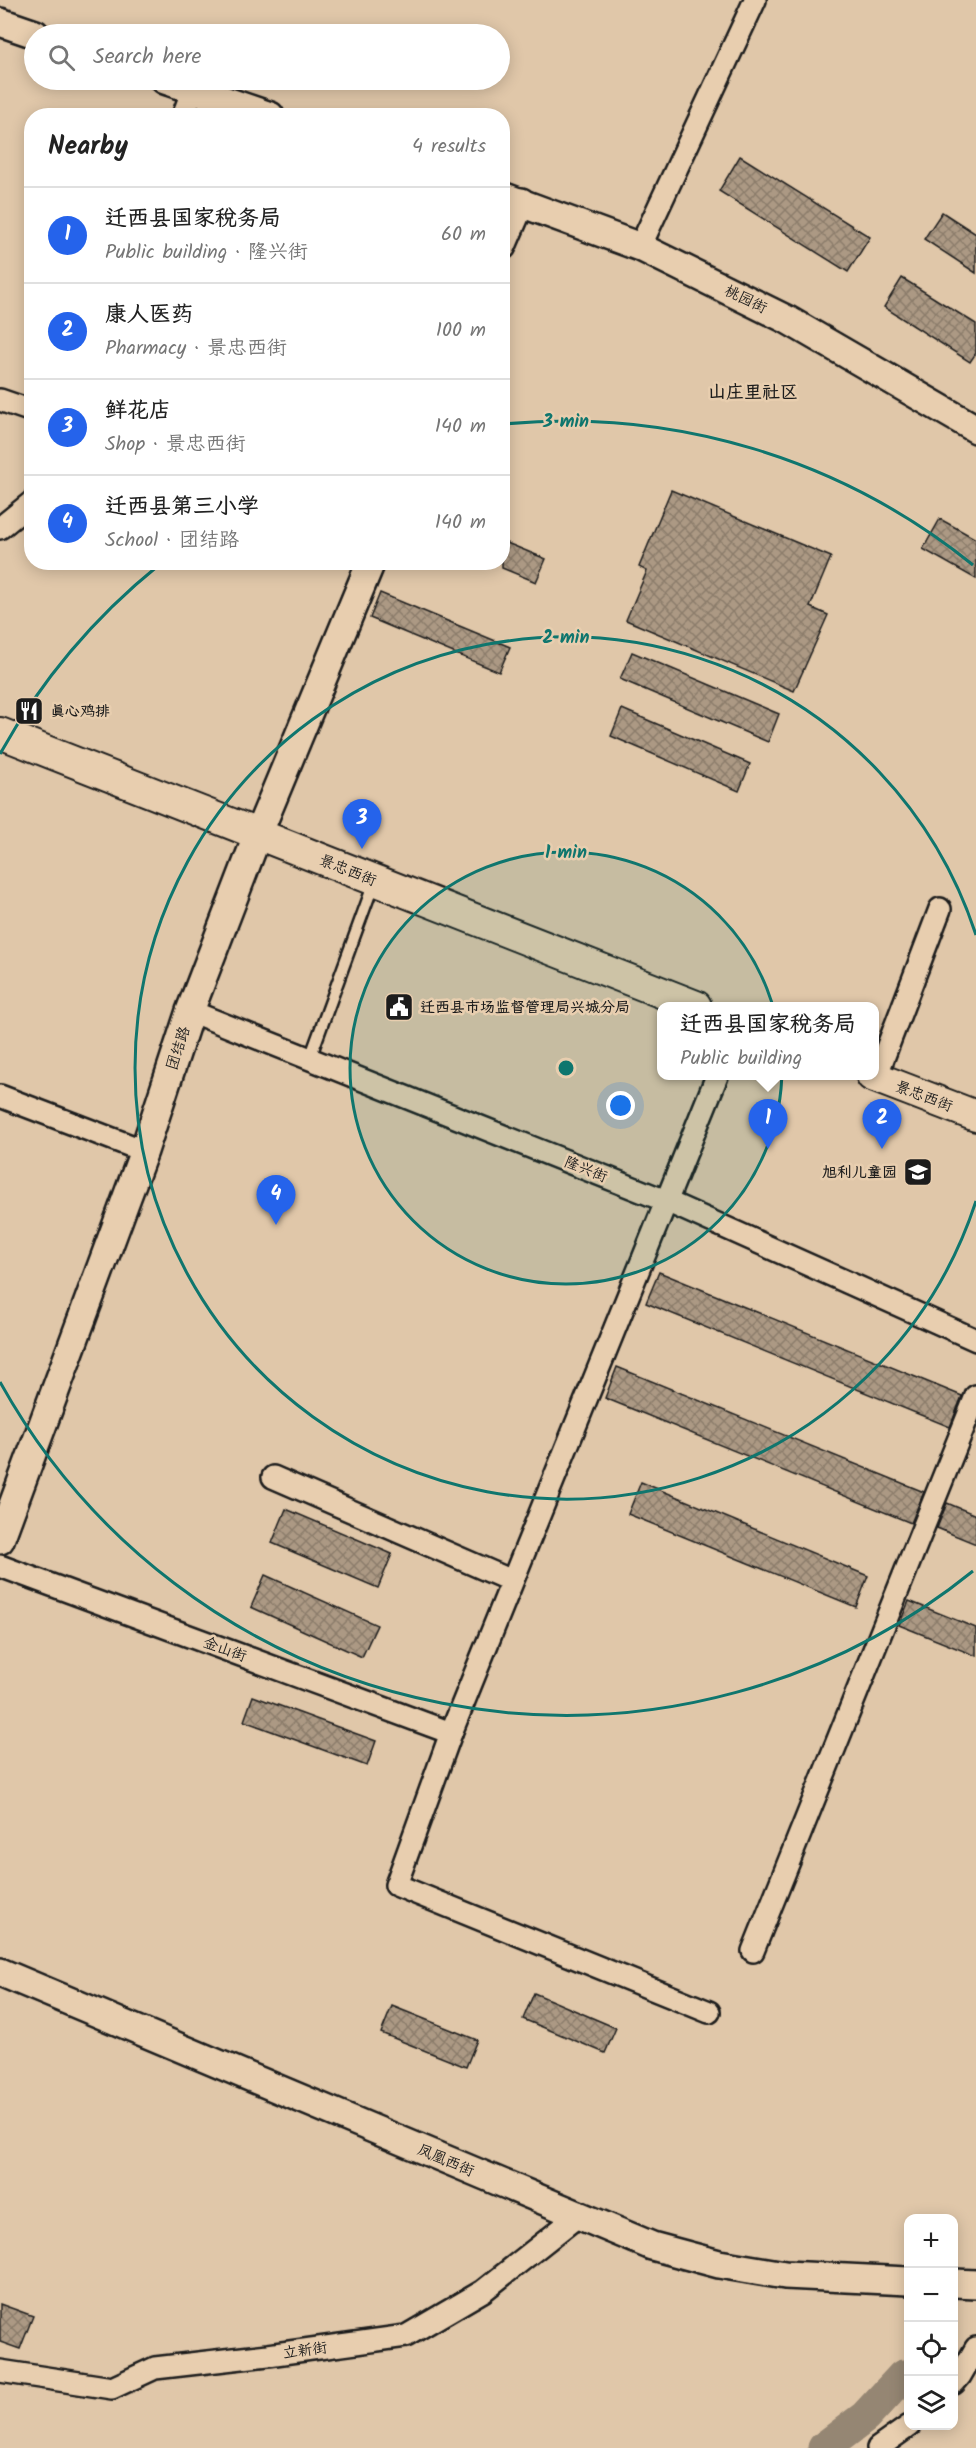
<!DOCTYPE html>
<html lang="en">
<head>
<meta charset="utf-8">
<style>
	:root { --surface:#fff; --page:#f6f6f6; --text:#222; --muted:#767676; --line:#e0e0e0; --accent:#2563eb }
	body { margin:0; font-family:Kalam,"LXGW WenKai TC",sans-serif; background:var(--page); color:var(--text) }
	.controls { position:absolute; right:18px; bottom:18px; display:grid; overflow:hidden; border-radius:12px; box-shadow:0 3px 15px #0003 }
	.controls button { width:54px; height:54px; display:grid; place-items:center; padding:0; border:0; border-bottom:2px solid var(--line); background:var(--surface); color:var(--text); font:30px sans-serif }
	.you { position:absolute; left:621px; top:1106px; width:21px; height:21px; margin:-15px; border:4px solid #fff; border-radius:50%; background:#1a73e8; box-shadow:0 0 0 9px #1a73e833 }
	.badge { display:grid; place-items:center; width:39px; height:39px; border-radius:50%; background:var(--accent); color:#fff; font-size:20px; font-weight:700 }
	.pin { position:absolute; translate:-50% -50px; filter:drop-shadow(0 2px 3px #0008) }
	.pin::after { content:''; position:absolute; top:32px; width:21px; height:18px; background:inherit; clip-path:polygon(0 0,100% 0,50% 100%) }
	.popup { position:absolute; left:657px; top:1002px; width:222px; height:78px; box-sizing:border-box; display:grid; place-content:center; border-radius:12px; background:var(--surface); filter:drop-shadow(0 2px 4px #0005); font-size:20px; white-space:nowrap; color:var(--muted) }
	.popup b { font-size:22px; color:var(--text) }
	.popup::after { content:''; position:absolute; left:50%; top:100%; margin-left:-12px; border:12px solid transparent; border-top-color:var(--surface) }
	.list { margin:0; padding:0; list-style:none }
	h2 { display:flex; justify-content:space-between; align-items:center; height:78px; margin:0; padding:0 24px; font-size:26px }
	h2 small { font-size:20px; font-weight:400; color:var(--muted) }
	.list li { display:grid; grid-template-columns:39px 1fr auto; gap:18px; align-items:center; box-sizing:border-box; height:96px; padding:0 24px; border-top:2px solid var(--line) }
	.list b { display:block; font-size:22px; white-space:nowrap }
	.list p { margin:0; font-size:20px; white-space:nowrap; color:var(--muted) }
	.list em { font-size:20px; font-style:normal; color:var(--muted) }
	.icon { flex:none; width:33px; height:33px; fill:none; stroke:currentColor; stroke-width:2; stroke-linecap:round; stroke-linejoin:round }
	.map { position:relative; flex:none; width:976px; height:2448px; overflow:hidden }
	.search { position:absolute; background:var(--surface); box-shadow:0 3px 15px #0003; left:24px; top:24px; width:486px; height:66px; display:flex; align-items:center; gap:15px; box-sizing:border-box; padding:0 21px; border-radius:33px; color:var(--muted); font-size:22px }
	.panel { position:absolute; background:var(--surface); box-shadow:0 3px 15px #0003; left:24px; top:108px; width:486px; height:462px; border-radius:24px }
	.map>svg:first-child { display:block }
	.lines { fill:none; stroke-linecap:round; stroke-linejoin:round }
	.river { stroke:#958673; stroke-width:33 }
	.building { fill:url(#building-cross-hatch); stroke:#1c1c1c; stroke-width:1.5 }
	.service-casing { stroke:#1c1c1c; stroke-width:15 }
	.minor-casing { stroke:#1c1c1c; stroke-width:26 }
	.tertiary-casing { stroke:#1c1c1c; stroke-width:32 }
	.secondary-casing { stroke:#1c1c1c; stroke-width:34 }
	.service { stroke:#e8ceaf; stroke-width:10 }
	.minor { stroke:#e8ceaf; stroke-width:21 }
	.tertiary { stroke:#e8ceaf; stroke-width:27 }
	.secondary { stroke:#e8ceaf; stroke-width:30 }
	.ring { fill:none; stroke:#0f766e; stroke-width:3 }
	.labels { text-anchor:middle; stroke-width:5; stroke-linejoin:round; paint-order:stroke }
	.street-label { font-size:15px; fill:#1c1c1c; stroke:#e8ceaf }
	.poi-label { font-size:15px; font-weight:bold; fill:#1c1c1c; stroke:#e8ceaf; text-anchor:start }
	.quarter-label { font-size:18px; font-weight:bold; fill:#1c1c1c; stroke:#e8ceaf }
	.centre { fill:#0f766e; stroke:#e8ceaf; stroke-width:3 }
	.ring-label { font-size:18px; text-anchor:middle; font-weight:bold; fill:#0f766e; stroke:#e8ceaf; stroke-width:5; stroke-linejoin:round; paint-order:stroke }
</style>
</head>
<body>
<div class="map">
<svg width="976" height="2448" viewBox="0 0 976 2448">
	<defs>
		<pattern id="building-cross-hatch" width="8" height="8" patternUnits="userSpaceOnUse" patternTransform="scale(1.5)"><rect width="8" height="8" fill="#ac9984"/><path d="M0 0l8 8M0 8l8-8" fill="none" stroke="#8b7c6b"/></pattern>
	</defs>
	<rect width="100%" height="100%" fill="#e0c7a9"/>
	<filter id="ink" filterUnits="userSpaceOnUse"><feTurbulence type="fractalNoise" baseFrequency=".0167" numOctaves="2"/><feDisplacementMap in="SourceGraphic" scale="12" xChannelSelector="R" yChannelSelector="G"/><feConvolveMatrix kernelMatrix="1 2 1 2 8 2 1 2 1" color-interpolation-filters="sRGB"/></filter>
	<g filter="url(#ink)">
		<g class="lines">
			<polyline class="river" points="824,2448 865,2417 903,2376"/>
		</g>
		<g class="building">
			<polygon points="740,156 870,237 848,272 719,191"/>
			<polygon points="942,212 976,234 976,273 924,239"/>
			<polygon points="902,278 976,324 976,353 970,362 884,307"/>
			<polygon points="671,490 831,557 810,607 828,615 794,691 626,620 647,571 639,567"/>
			<polygon points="940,519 976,539 976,579 923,549"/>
			<polygon points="502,541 546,559 536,582 502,568"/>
			<polygon points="380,593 510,647 499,672 370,618"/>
			<polygon points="632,652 779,714 768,742 620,679"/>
			<polygon points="622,709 750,764 739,791 611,736"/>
			<polygon points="659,1272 962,1396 950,1427 646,1303"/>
			<polygon points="617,1367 924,1492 911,1523 605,1398"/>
			<polygon points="641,1482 868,1576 856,1607 628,1514"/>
			<polygon points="947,1503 976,1515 976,1544 937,1528"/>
			<polygon points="286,1509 392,1554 378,1588 272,1543"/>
			<polygon points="265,1575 377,1625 362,1657 251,1607"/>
			<polygon points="909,1601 976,1628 976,1656 899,1625"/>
			<polygon points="253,1696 376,1741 367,1766 244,1721"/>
			<polygon points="534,1993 616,2028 605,2053 523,2019"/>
			<polygon points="392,2006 477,2040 466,2067 381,2033"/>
			<polygon points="0,2304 33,2316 20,2349 0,2342"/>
		</g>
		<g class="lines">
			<g class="service-casing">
				<polyline id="service" points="310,1058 375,880"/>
			</g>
			<g class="minor-casing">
				<g id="minor">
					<polyline points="183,116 193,89"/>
					<polyline points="640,247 755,0"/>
					<polyline points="0,400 32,411"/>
					<polyline points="0,528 32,502"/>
					<polyline points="190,1011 666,1201 976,1340"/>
					<polyline points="876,1077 940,909"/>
					<polyline points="0,1096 144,1151"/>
					<polyline points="273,1477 512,1581"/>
					<polyline points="0,1566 451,1733"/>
					<polyline points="753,1951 976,1396"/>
					<polyline points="709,2012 396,1885 451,1733 717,1076"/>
					<polyline points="0,2371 112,2388 155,2368 268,2355 406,2336 483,2291 579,2215"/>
					<polyline points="954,2383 960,2376 976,2348"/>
					<polyline points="878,2448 909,2426"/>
				</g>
			</g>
			<g class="tertiary-casing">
				<g id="tertiary">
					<polyline points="0,22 35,34"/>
					<polyline points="165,80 270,116"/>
					<polyline points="502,196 640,247 788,320 976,429"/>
					<polyline points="502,246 521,202"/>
					<polyline points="0,1540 144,1151 190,1011 258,834 371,562"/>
					<polyline points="0,1972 652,2246 719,2264 785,2275 908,2281"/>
					<polyline points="954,2283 976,2284"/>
				</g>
			</g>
			<g class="secondary-casing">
				<g id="secondary">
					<polyline points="0,733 696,1006"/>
					<polyline points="872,1076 976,1116"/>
				</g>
			</g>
			<use href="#service" class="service"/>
			<use href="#minor" class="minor"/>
			<use href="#tertiary" class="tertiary"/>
			<use href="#secondary" class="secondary"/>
		</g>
	</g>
	<circle cx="566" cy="1068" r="216" fill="#0f766e" fill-opacity=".12"/>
	<g class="ring">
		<circle cx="566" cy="1068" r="216"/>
		<path d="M976 1201A431 431 0 1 1 976 935"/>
		<path d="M973 1571A647 647 0 0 1 0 1382M0 754A647 647 0 0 1 159 565M504 424A647 647 0 0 1 973 565"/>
	</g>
	<defs>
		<g id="restaurant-square" transform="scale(1.5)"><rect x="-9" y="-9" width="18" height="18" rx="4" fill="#1c1c1c" stroke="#e8ceaf"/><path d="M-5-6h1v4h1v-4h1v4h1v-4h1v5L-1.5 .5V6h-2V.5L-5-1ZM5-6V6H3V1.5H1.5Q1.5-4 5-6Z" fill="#fff"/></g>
		<g id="civic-square" transform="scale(1.5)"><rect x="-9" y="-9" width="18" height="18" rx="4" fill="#1c1c1c" stroke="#e8ceaf"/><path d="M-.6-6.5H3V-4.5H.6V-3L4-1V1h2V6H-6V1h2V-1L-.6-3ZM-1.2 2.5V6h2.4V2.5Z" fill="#fff"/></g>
		<g id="school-square" transform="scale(1.5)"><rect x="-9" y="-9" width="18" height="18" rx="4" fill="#1c1c1c" stroke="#e8ceaf"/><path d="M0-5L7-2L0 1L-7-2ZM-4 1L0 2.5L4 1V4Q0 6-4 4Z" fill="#fff"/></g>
	</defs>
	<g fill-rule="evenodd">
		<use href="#restaurant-square" x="29" y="711"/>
		<use href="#civic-square" x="399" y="1007"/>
		<use href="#school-square" x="918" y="1172"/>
	</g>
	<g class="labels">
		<g class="street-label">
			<text transform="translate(746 299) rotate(26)" y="5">桃园街</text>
			<text transform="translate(348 870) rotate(22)" y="5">景忠西街</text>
			<text transform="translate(178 1048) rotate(-72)" y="5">团结路</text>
			<text transform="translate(924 1096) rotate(21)" y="5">景忠西街</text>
			<text transform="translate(586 1169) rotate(22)" y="5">隆兴街</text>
			<text transform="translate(225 1649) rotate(20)" y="5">金山街</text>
			<text transform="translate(446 2160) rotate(23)" y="5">凤凰西街</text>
			<text transform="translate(305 2350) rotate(-8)" y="5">立新街</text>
		</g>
		<g class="poi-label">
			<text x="50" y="716">真心鸡排</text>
			<text x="420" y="1012">迁西县市场监督管理局兴城分局</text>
			<text x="897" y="1177" text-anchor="end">旭利儿童园</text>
		</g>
		<g class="quarter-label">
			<text x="753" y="398">山庄里社区</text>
		</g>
	</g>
	<circle cx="566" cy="1068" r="9" class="centre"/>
	<g class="ring-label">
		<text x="566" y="427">3 min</text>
		<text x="566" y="643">2 min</text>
		<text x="566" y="858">1 min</text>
	</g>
</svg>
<div class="controls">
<button>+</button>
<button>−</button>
<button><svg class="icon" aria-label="locate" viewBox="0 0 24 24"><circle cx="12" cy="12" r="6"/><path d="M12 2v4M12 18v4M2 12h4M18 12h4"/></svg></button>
<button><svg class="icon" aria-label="layers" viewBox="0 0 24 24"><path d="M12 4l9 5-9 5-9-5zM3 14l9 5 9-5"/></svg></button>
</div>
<div class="you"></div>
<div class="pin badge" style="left:768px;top:1149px">1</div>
<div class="popup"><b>迁西县国家税务局</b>Public building</div>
<div class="pin badge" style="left:882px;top:1149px">2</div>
<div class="pin badge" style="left:362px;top:849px">3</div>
<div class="pin badge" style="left:276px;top:1225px">4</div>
<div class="search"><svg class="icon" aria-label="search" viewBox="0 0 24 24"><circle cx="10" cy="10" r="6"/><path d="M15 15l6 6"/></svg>Search here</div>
<section class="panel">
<h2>Nearby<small>4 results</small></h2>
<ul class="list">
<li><span class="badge">1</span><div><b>迁西县国家税务局</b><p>Public building · 隆兴街</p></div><em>60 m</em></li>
<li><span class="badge">2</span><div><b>康人医药</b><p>Pharmacy · 景忠西街</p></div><em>100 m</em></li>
<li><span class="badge">3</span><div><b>鲜花店</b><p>Shop · 景忠西街</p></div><em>140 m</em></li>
<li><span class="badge">4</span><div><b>迁西县第三小学</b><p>School · 团结路</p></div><em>140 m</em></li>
</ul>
</section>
</div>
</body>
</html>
